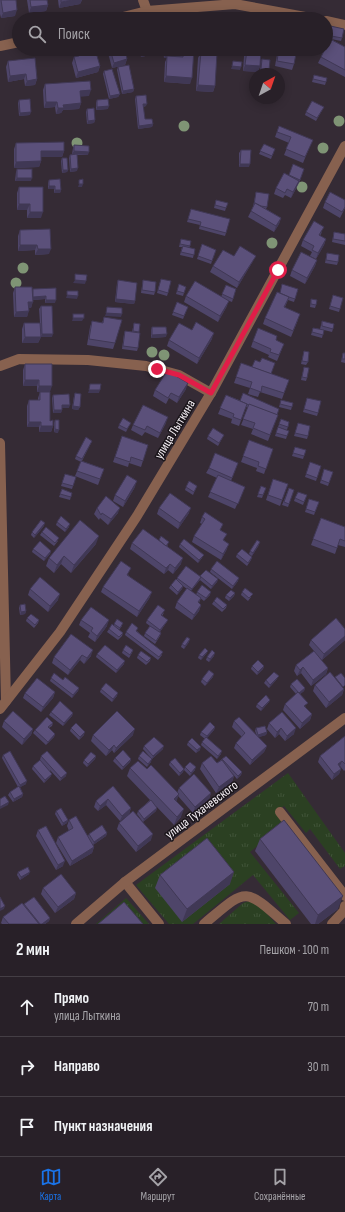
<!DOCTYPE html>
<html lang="ru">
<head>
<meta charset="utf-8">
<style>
	:root { --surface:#282028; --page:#302830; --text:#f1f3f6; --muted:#a5a3a8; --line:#443e45; --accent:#1a73e8 }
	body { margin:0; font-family:"Sofia Sans Condensed",sans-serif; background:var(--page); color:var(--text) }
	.compass { position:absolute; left:249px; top:68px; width:36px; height:36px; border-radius:50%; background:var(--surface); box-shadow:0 2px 10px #0003; rotate:40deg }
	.stop { position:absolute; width:12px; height:12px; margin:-9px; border:3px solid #e11d48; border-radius:50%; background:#fff }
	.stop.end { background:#e11d48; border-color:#fff; box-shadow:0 1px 4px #0008 }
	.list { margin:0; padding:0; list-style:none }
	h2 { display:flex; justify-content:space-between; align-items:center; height:52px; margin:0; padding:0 16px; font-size:17px }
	h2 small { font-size:13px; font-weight:400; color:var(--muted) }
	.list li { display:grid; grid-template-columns:26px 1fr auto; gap:12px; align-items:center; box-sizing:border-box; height:60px; padding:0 16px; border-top:1px solid var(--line) }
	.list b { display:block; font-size:15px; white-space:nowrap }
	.list p { margin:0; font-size:13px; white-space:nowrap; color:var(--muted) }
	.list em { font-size:13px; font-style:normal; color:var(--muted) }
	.icon { flex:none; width:22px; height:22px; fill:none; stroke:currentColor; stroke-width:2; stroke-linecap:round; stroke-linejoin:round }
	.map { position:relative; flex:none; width:345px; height:924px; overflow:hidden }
	.search { position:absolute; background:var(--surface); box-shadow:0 2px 10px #0003; left:12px; right:12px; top:12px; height:44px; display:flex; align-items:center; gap:10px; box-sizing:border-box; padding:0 14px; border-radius:22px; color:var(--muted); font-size:15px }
	.sheet { height:232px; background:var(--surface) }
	nav { display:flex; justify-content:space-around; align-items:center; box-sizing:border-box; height:56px; border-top:1px solid var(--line); background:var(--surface); font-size:11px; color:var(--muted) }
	nav a { display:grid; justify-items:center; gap:2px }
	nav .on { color:var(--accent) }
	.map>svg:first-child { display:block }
	.grass { fill:url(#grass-tufts) }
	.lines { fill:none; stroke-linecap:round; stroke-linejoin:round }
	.minor { stroke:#87614f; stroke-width:10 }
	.tree { fill:#7f9475 }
	.wall { fill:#4e4569 }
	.shaded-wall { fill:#403855 }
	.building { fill:#5b507a; stroke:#403855 }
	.route { stroke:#e11d48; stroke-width:5 }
	.labels { text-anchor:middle; stroke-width:3; stroke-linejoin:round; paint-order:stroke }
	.street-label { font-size:13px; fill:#f4eef4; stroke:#1a151a }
</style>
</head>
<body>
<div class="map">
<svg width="345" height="924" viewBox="0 0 345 924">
	<defs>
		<pattern id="grass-tufts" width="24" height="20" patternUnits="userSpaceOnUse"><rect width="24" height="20" fill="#2b4022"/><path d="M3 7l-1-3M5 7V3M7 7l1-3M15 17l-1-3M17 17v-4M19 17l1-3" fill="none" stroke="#405338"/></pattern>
	</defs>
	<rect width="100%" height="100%" fill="#352b35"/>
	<g class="grass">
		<polygon points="288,773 345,853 345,866 340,869 310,829 306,833 284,806 276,812 298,839 279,828 250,852 299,913 290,920 253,875 193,924 169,924 136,885"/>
		<polygon points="126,898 149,924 96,924"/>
		<polygon points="249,901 260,906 276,924 219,924 243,903"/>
	</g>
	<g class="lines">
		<g class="minor">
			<polyline points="143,0 147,11"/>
			<polyline points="115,19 147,11 235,4 316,19"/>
			<polyline points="326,21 345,25"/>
			<polyline points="0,46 19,42"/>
			<polyline points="0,366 19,359 88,360 146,366 179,375 211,393"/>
			<polyline points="0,443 6,701"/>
			<polyline points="0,709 60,632 137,516 211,393 345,146"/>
			<polyline points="280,812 345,896"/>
			<polyline points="125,882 159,924"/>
			<polyline points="76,924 125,882 345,718"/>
			<path d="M204,924C247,888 243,886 286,924"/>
			<polyline points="332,924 344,911 345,906"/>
		</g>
	</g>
	<g class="tree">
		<circle cx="339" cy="121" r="5.5"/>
		<circle cx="184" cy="126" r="5.5"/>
		<circle cx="77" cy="143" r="5.5"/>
		<circle cx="323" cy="148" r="5.5"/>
		<circle cx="302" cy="187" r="5.5"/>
		<circle cx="272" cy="243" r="5.5"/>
		<circle cx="23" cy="268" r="5.5"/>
		<circle cx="16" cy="283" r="5.5"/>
		<circle cx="152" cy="352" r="5.5"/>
		<circle cx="164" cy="355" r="5.5"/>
	</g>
	<g class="wall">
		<polygon points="0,0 16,0 15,16 1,18 0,14"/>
		<polygon points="27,0 47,0 48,5 46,11 29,13"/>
		<polygon points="58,0 82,0 80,4 59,8"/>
		<polygon points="326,25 342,38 341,41 331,39 345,47 345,77 318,63 330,39 326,38"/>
		<polygon points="107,49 125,49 127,59 125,65 112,68"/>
		<polygon points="139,49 150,49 150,55 141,57"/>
		<polygon points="163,49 194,49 190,84 164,82 165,62 167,58 164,58"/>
		<polygon points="214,49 261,49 260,66 258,72 243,71 244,56 213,53"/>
		<polygon points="278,49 297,49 294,64 292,70 275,66"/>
		<polygon points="78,50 100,66 98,72 76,78 72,63 74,57 76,57 76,56"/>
		<polygon points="201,52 215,86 213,92 196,91 198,58"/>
		<polygon points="262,59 269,70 268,73 260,72 261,62"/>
		<polygon points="8,61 37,79 35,85 25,86 24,79 8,82 6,67"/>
		<polygon points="118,67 134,89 133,92 122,94 117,70"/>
		<polygon points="104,71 120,94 118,97 109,99 103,74"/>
		<polygon points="314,75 326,82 325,85 312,82"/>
		<polygon points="45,84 89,96 81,96 81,103 79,109 63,110 61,113 56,114 55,107 44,108 43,90"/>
		<polygon points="136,96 146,106 143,107 145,119 153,124 152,127 138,129 135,99"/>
		<polygon points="19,100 30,115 19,116 18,103"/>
		<polygon points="97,100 108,109 96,110 96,103"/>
		<polygon points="324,107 316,121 305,115 306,112"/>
		<polygon points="87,109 95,120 94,123 87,124 86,112"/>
		<polygon points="279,126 310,146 303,163 284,155 289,143 275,137"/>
		<polygon points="16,143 64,151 62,157 41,157 41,161 39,167 14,168 14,149"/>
		<polygon points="264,144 275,149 271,159 259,154"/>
		<polygon points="74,145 88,155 77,155 77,171 70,172 69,158 70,155 75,154 72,154 73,148"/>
		<polygon points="241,150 249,167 239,167 239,153"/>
		<polygon points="62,158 68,170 67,172 62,173 61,161"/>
		<polygon points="17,169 31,181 15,181 16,172"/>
		<polygon points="304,169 299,183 291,198 285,195 283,198 274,194 276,188 289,175"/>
		<polygon points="49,180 61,190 60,193 54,193 54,189 48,189 48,183"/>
		<polygon points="19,187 41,218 27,218 27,210 17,210 17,193"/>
		<polygon points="256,192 267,207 266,209 281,218 279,224 274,232 248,217 253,207"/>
		<polygon points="216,200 226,208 225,211 214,208"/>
		<polygon points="345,200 345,208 340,218 323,208 325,202"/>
		<polygon points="191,209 226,233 225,236 199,229 200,225 187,222"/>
		<polygon points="20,230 49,254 35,255 35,250 18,251 18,236"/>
		<polygon points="322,232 320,236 326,239 324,245 316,259 310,256 312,252 301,246 303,240"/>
		<polygon points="334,232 345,234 345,245 332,242"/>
		<polygon points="181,239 190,246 189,248 195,249 193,258 180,255 182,247 179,247"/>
		<polygon points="202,244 216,250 211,264 197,259"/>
		<polygon points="327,253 338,262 337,265 325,263"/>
		<polygon points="234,256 253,261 237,288 210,272 213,266"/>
		<polygon points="317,260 315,266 305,284 290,276 292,270"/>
		<polygon points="118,280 135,301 134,304 115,302 117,283"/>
		<polygon points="143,280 155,292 154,295 141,293"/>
		<polygon points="160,282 168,293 167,296 157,293"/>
		<polygon points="179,284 186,287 183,296 176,294"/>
		<polygon points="226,285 236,289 232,302 227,300 227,306 218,322 184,302 186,296 221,297"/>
		<polygon points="15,287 32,291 33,289 55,303 45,303 45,299 33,300 31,308 29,308 27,317 14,317 13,293"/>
		<polygon points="298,289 294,302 288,300 285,307 298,320 291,337 263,324 265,318 279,293"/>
		<polygon points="333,295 343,298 339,312 329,309"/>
		<polygon points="311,299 316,305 315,308 310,307"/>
		<polygon points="177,302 188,307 183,319 172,315"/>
		<polygon points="41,306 52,337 41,337 40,326 41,337 38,343 22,343 22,329 24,323 40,323 39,309"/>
		<polygon points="104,317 115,343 113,349 87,345 90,327 92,321 102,323"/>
		<polygon points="322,321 333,329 332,332 324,330 322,338 311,335 313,328 320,329"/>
		<polygon points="134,323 139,332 138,348 137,351 122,349 124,334 125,331 132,332"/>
		<polygon points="152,327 166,337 151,338 151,330"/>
		<polygon points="192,330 212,339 197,364 167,346 169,340"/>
		<polygon points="276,340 282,349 277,361 268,357 269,355 251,347 253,341"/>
		<polygon points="304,351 308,362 306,365 301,364"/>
		<polygon points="343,353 345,353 345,363 341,362"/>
		<polygon points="260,362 271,374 289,380 282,399 260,392 258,397 248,394 250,388 234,383 241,363 252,367"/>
		<polygon points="25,364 50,392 37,392 37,386 23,386 23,370"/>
		<polygon points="304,367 307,378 306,381 301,380"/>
		<polygon points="186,389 177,403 169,398 166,404 153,396 155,390"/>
		<polygon points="40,392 50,421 53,426 51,432 39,432 39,427 27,427 27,406 29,400 38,400 38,398"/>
		<polygon points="75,393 80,407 78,410 72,409 74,396"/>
		<polygon points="53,395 69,408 62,408 61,413 53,413 52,398"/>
		<polygon points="226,395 278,415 268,441 251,434 253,429 241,425 248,408 246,407 239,426 231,423 232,419 218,414"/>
		<polygon points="307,398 318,413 317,416 303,412"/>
		<polygon points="281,400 293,403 291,410 279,407"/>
		<polygon points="281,419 289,422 287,430 278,427"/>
		<polygon points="55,420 58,433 54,432 54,423"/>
		<polygon points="166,423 158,438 145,432 142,436 131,430 133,425"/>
		<polygon points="298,423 308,436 307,439 294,436"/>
		<polygon points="119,425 129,426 126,432 118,428"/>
		<polygon points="278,427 287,436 286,439 275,436"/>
		<polygon points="224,435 218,446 207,439 208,436"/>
		<polygon points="122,436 148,445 141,467 129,463 128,467 113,462"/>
		<polygon points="249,440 273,449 264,474 256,471 257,468 241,462"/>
		<polygon points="92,441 82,461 104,469 98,485 75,476 81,462 75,459 76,456"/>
		<polygon points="295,447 306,450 303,459 292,456"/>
		<polygon points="310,462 321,466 316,481 305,477"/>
		<polygon points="238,463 231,481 245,487 235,509 208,497 217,478 206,473 209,468"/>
		<polygon points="324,469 333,472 328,486 320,483"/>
		<polygon points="65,474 76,477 72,489 61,486"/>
		<polygon points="273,479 288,484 280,506 266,500"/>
		<polygon points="197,486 193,495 185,490 186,487"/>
		<polygon points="261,486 266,488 262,498 257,497"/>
		<polygon points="135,487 123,507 113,501 115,495"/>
		<polygon points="289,488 294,490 288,507 282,505"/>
		<polygon points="62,489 72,493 70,500 59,497"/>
		<polygon points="307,495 303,505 294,501 295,498"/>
		<polygon points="309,499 319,502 314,515 305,512"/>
		<polygon points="97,508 118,513 108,525 100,518 99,520 94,514"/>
		<polygon points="159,508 189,513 178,529 157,514"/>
		<polygon points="202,517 221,530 227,549 221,560 192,542 194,536 202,524 200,523"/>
		<polygon points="321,518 345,527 345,547 338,545 335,554 311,545"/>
		<polygon points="57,522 69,527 65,532 56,525"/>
		<polygon points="44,526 34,538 31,535 32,532"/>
		<polygon points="42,532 58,541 54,546 40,535"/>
		<polygon points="159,540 168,545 167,546 181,564 173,574 168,570 164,574 130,549 132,543"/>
		<polygon points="96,544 71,573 61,564 54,573 46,566 49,558"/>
		<polygon points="180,544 202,558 198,563 179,547"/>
		<polygon points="259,545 252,556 249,554 250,551"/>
		<polygon points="33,549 51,551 50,554 44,561 32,552"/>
		<polygon points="237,554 252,557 251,560 247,566 236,557"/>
		<polygon points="211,569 238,581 232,589 210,572"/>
		<polygon points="129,574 128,575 150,597 137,617 101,592 103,587"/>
		<polygon points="200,577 218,579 217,582 211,589 200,580 191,591 201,598 199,603 201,605 199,611 192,620 175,608 177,602 187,589 183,586 182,589 177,595 169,588 171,585 177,580 177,578"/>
		<polygon points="30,589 58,600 48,612 28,595"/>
		<polygon points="197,592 210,595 204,601 196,595"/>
		<polygon points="242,592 251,597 248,601 241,595"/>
		<polygon points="235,593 234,596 229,601 225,598 226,595"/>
		<polygon points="214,601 227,605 226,608 222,612 212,604"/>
		<polygon points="20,605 26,611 25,614 20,615 19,608"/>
		<polygon points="164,613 162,616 168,620 160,632 161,633 160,636 155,644 144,636 145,633 150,626 146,623 147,620"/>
		<polygon points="27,618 39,620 38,623 34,628 26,621"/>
		<polygon points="81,620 107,626 95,642 88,637 90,633 79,625"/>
		<polygon points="114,624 122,626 119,630 123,633 122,636 118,640 107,632 109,629 114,626"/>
		<polygon points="345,629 345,640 322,660 315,653 328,668 326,674 311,686 301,673 297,676 294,671 296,665 314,651 309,645 311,640"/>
		<polygon points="137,631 162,655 158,660 125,635 126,632"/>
		<polygon points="71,634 91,656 84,664 80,660 68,675 52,663 54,657"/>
		<polygon points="189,642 184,649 181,647 182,644"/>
		<polygon points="123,650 133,650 132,653 129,658 122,653"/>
		<polygon points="208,651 206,654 201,660 198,658 199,655"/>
		<polygon points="97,654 124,664 116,673 96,657"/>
		<polygon points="138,655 151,658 150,661 146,665 137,658"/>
		<polygon points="214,656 209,662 206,660 207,657"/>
		<polygon points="252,666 264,666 263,669 257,675 251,669"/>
		<polygon points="213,677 205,686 201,682 202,679"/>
		<polygon points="51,678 63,680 79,688 78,691 72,698 50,681"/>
		<polygon points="277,679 269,688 264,683 266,680"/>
		<polygon points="291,684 305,688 304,691 300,694 306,708 312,714 310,720 300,729 283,710 285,704 296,694 290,687"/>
		<polygon points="315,685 343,689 344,689 342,695 326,708 313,691"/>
		<polygon points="101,689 117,696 112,702 100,692"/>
		<polygon points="55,692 53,698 41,712 23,698 25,693"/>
		<polygon points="270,700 269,702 261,711 256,707 257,704"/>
		<polygon points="51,712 73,713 72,716 63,726 49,715"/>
		<polygon points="4,721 33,729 31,735 22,745 2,727"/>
		<polygon points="234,721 257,736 255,731 256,728 267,732 266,735 258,737 267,746 264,752 250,765 234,748 236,743 242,737 232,727"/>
		<polygon points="53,723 52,726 49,728 55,734 54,737 46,745 33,733 35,730"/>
		<polygon points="269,723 294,734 285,741 279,734 275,738 267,729"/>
		<polygon points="215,727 214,730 207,738 221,754 217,759 201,745 202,742 205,739 200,735 201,732"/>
		<polygon points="71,728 84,735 79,740 70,731"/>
		<polygon points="93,735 133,735 114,753 112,750 106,756 91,741"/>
		<polygon points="345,736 345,770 344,771 340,766 340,767 341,769 339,774 332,780 318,762 320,756"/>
		<polygon points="188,742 200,750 196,753 187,745"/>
		<polygon points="144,746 163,749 152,759 143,749"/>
		<polygon points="3,755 26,784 20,787 23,794 22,797 13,802 8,795 10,792 18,787 2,758"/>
		<polygon points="41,756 66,776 60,781 50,770 51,776 44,783 32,769 33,766 40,760"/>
		<polygon points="96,756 95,759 87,767 83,763 84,760"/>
		<polygon points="139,756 151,762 147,767 138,759"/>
		<polygon points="115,758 131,759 130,762 122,770 113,761"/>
		<polygon points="222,759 242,772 241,775 237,779 231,772 234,776 232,782 216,793 200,769 202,763 217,763"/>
		<polygon points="170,762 184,769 183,772 179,776 169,765"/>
		<polygon points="185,767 195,770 190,776 184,770"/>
		<polygon points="130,768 147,769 177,793 179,788 211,793 209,799 193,813 178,796 176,801 181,817 174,825 156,806 157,808 156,811 143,822 137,814 138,811 150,800 127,776"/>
		<polygon points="113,786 131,808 129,814 120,821 106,805 98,811 94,807 96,801"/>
		<polygon points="56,811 68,820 67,823 62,826 55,814"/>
		<polygon points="69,820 88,836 89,834 107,833 106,836 93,845 94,847 92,853 70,866 56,843 58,837 69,831 67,826"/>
		<polygon points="119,823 151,840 136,852 117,829"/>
		<polygon points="38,830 63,866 56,870 36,836"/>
		<polygon points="260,839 338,909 318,924 311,924 255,851"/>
		<polygon points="18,872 29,874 20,880 17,875"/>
		<polygon points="160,875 230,884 182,922 155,888"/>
		<polygon points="43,888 76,893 74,899 55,913 41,894"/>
		<polygon points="24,904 50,918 49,921 45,924 2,924 1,923 3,917"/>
	</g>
	<g class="shaded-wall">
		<polygon points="73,0 82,0 80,4 59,8 61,2"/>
		<polygon points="48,5 46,11 29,13 31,7"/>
		<polygon points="17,10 15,16 1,18 3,13"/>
		<polygon points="215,49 238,49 247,50 244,56 213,53"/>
		<polygon points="182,51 180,57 167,56 167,58 164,58 166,53"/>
		<polygon points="151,52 150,55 141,57 142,54"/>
		<polygon points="127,59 125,65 112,68 114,63"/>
		<polygon points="245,65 260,66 258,72 243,71"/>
		<polygon points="100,66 98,72 76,78 78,72"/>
		<polygon points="232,66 241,67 240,70 231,69"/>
		<polygon points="261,69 269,70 268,73 260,72"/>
		<polygon points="26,74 24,79 8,82 10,76"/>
		<polygon points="166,76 192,78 190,84 164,82"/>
		<polygon points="37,79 35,85 25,86 27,81"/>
		<polygon points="198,85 215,86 213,92 196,91"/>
		<polygon points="134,89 133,92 122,94 123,91"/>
		<polygon points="91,90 89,96 78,97 80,91"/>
		<polygon points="120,94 118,97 109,99 110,96"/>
		<polygon points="46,102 57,102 55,107 44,108"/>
		<polygon points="81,103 79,109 63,110 61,113 56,114 58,108 63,105"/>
		<polygon points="143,104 147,104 146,106 142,107"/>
		<polygon points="109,106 108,109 96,110 97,107"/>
		<polygon points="31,112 30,115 19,116 20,113"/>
		<polygon points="95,120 94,123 87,124 88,121"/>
		<polygon points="153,124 152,127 138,129 139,126"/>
		<polygon points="41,151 64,151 62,157 39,157"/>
		<polygon points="74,151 89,152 88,155 72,154"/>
		<polygon points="41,161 39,167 14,168 16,162"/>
		<polygon points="240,164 250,164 249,167 239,167"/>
		<polygon points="78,168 77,171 70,172 71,169"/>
		<polygon points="63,170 68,170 67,172 62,173"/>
		<polygon points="17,178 32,178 31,181 15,181"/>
		<polygon points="299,181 297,186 291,198 293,192"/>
		<polygon points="79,184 83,184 82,187 78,187"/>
		<polygon points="49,186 55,186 54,189 48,189"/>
		<polygon points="55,190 61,190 60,193 54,193"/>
		<polygon points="19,204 30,204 27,210 17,210"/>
		<polygon points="30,212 43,212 41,218 27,218"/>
		<polygon points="281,218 279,224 274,232 276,226"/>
		<polygon points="326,239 324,245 316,259 318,253"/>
		<polygon points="20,245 37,245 35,250 18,251"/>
		<polygon points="38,249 51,249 49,254 35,255"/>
		<polygon points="256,256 253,261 237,288 239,282"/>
		<polygon points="317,260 315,266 305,284 307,278"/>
		<polygon points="75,280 86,281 85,284 73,283"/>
		<polygon points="67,295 78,296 77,299 66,298"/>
		<polygon points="46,296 45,299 32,300 33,297"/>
		<polygon points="116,299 135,301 134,304 115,302"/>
		<polygon points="46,300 56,300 55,303 45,303"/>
		<polygon points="229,301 227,306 218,322 220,316"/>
		<polygon points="28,302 33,302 31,308 26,308"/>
		<polygon points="29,311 27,317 14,317 16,312"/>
		<polygon points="106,313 122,314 121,317 105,316"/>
		<polygon points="73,318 84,318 82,321 72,321"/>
		<polygon points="214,333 212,339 197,364 199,358"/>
		<polygon points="42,334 53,334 52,337 41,337"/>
		<polygon points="167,334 166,337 151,338 152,335"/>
		<polygon points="25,337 41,337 38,343 22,343"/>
		<polygon points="25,380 39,380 37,386 23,386"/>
		<polygon points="188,383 186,389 177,403 179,397"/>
		<polygon points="39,386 52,386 50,392 37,392"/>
		<polygon points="89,390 100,390 99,393 88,393"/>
		<polygon points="62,405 70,405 69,408 60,408"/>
		<polygon points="73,406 80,407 78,410 72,409"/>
		<polygon points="54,410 62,410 61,413 53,413"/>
		<polygon points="168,417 166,423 158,438 160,433"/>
		<polygon points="29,422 41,422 39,427 27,427"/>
		<polygon points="41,426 53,426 51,432 39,432"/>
		<polygon points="55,429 59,430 58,433 54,432"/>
		<polygon points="137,481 135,487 123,507 125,501"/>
		<polygon points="120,508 118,513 108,525 111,519"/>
		<polygon points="191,508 189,513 178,529 180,523"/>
		<polygon points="45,523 44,526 34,538 35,535"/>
		<polygon points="70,524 69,527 65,532 66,529"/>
		<polygon points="99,536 96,544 71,573 74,565"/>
		<polygon points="260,542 259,545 252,556 253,553"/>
		<polygon points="229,544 227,549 221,560 223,554"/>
		<polygon points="51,551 50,554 44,561 45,558"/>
		<polygon points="204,555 202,558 198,563 199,560"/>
		<polygon points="64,556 61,564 54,573 57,565"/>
		<polygon points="183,558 181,564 173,574 175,568"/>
		<polygon points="170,564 168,570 164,574 166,568"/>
		<polygon points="201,577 200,580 190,592 192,589"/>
		<polygon points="239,578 238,581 232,589 233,586"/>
		<polygon points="218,579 217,582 211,589 212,586"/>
		<polygon points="183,586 182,589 177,595 178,592"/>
		<polygon points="152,592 150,597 137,617 139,611"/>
		<polygon points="211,592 210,595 204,601 206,598"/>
		<polygon points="235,593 234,596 229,601 230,598"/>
		<polygon points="60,594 58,600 48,612 50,606"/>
		<polygon points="201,605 199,611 192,620 194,615"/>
		<polygon points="26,611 25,614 20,615 21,612"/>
		<polygon points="109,620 107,626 95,642 97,636"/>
		<polygon points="168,620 166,623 159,633 160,630"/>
		<polygon points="345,636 345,640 322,660 324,654"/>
		<polygon points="190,639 189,642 184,649 185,646"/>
		<polygon points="93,650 91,656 84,664 87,658"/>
		<polygon points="208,651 206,654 201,660 202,657"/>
		<polygon points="215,653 214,656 209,662 210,659"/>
		<polygon points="82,655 80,660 68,675 70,670"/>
		<polygon points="125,661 124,664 116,673 117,670"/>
		<polygon points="264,666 263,669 257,675 258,672"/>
		<polygon points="303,667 301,673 297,676 300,670"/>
		<polygon points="328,668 326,674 311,686 313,680"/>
		<polygon points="214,674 213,677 205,686 207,683"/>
		<polygon points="279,676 277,679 269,688 270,685"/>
		<polygon points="79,688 78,691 72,698 73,695"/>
		<polygon points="305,688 304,691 298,696 299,693"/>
		<polygon points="344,689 342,695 326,708 329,702"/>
		<polygon points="55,692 53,698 41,712 43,707"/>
		<polygon points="118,693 117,696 112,702 113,699"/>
		<polygon points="270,700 269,702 261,711 262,708"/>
		<polygon points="73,713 72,716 63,726 64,723"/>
		<polygon points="312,714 310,720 300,729 302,723"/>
		<polygon points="215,727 214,730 206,739 207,736"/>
		<polygon points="281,728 279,734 275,738 277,732"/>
		<polygon points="296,728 294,734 285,741 287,736"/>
		<polygon points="33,729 31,735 22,745 24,739"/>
		<polygon points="135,729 133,735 114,753 116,748"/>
		<polygon points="85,732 84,735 79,740 80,737"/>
		<polygon points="267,732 266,735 257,738 258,735"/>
		<polygon points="55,734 54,737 46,745 48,742"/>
		<polygon points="114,745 112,750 106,756 109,750"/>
		<polygon points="164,746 163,749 152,759 153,756"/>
		<polygon points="267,746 264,752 250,765 252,760"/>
		<polygon points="201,747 200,750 196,753 197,750"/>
		<polygon points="222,751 221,754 217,759 218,756"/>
		<polygon points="96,756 95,759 87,767 88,764"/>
		<polygon points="131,759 130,762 122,770 123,767"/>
		<polygon points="152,759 151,762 147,767 148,764"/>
		<polygon points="342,761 340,766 335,770 338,764"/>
		<polygon points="196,767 195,770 190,776 191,773"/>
		<polygon points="184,769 183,772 179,776 180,773"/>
		<polygon points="341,769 339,774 332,780 334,774"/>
		<polygon points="242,772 241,775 237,779 238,776"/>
		<polygon points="67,773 66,776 60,781 61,778"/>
		<polygon points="52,774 51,776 44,783 45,780"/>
		<polygon points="234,776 232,782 216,793 219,787"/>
		<polygon points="27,781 26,784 19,788 20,785"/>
		<polygon points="211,793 209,799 193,813 195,807"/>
		<polygon points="23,794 22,797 13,802 14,799"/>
		<polygon points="179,794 176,803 174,799"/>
		<polygon points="108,799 106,805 98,811 100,806"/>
		<polygon points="9,802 8,805 0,809 0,807"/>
		<polygon points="131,808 129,814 120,821 122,816"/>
		<polygon points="157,808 156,811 143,822 144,819"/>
		<polygon points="184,809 181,817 174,825 177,817"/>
		<polygon points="68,820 67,823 62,826 63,823"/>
		<polygon points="107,833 106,836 93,845 94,842"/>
		<polygon points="153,834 151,840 136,852 138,846"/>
		<polygon points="94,847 92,853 70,866 72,861"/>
		<polygon points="65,861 63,866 56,870 58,865"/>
		<polygon points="30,872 29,874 20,880 21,877"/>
		<polygon points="234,872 230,884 182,922 187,909"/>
		<polygon points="76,893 74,899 55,913 58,907"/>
		<polygon points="343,896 338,909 318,924 315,924 318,915"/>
		<polygon points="5,906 4,909 0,911 0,909"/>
		<polygon points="50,918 49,921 45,924 42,924"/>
	</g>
	<g class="building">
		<polygon points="1,0 16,0 17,10 3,13"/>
		<polygon points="30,0 47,0 48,5 31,7"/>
		<polygon points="61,0 73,0 61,2"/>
		<polygon points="326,25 344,29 342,38 326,35"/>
		<polygon points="330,39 345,47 345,70 321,57 325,49 326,49 326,47"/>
		<polygon points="81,49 95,49 100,66 78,72 74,57 79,56 78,50"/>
		<polygon points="110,49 125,49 127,59 114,63"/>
		<polygon points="141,49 150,49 151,52 142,54"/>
		<polygon points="165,49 182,49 182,51 166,53"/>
		<polygon points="184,49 194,49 192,78 166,76 167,56 183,57"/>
		<polygon points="238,49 261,49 260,66 245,65 247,50"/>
		<polygon points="279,49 297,49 294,64 277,61"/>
		<polygon points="201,52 217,53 215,86 198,85"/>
		<polygon points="35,58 37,79 27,81 26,74 10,76 8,61"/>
		<polygon points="262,59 270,60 269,70 261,69"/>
		<polygon points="233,61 242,62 241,67 232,66"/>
		<polygon points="129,65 134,89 123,91 118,67"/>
		<polygon points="112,69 120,94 110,96 104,71"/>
		<polygon points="314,75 327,78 326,82 313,79"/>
		<polygon points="90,81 91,90 80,91 81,103 63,105 64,108 58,108 57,102 46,102 45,84"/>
		<polygon points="146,95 147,104 143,104 145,119 152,119 153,124 139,126 136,96"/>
		<polygon points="30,99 31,112 20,113 19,100"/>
		<polygon points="108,99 109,106 97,107 97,100"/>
		<polygon points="312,101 324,107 317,118 306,112"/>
		<polygon points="94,108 95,120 88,121 87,109"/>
		<polygon points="279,126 313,140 305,157 286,149 291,137 277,132"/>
		<polygon points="64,142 64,151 41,151 41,161 16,162 16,143"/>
		<polygon points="264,144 275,149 272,156 260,151"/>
		<polygon points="74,145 89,146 89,152 74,151"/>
		<polygon points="241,150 251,150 250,164 240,164"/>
		<polygon points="77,154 78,168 71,169 70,155"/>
		<polygon points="62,158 67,158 68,170 63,170"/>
		<polygon points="293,164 304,169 300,180 289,175"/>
		<rect x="17" y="169" width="15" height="9"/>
		<polygon points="284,173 299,181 293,192 287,189 285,193 276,188"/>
		<polygon points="60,179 61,190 55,190 55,186 49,186 49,180"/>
		<polygon points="83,179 83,184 79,184 79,180"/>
		<polygon points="19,187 43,187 43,212 30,212 30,204 19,204"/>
		<polygon points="256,192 269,194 267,207 261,206 255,203 254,205"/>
		<polygon points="330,192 345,200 345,207 342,212 325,202"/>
		<polygon points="216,200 228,203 226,208 215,205"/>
		<polygon points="255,203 281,218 276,226 251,211"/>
		<polygon points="191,209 230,219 226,233 200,226 201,222 188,219"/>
		<polygon points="314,221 324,227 319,235 326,239 318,253 312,250 314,246 303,240"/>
		<polygon points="50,229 51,249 38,249 37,245 20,245 20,230"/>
		<polygon points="334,232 345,234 345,241 333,239"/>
		<polygon points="181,239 191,241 190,246 180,244"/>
		<polygon points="202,244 216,250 212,261 198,256"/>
		<polygon points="183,246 195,249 194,255 181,252"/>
		<polygon points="240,246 256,256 239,282 213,266 223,250 234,256"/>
		<polygon points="301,252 317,260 307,278 292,270"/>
		<polygon points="327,253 339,255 338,262 326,260"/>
		<polygon points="75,274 87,275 86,281 75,280"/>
		<polygon points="161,279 171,281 168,293 158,290"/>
		<polygon points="118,280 137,283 135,301 116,299"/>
		<polygon points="143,280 156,282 155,292 142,290"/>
		<polygon points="195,281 229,301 220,316 186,296"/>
		<polygon points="179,284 186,287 184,293 177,291"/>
		<polygon points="282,284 298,289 295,299 289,297 280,293"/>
		<polygon points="226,285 236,289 233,299 222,294"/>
		<polygon points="15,287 32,287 33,302 28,302 29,311 16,312"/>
		<polygon points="56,288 56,300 46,300 46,296 33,297 33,289"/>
		<polygon points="67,291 78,291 78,296 67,295"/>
		<polygon points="277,292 289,297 284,307 300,314 293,331 265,318"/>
		<polygon points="333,295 343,298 340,309 330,306"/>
		<polygon points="311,299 317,300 316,305 311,304"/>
		<polygon points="177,302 188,307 184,316 173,312"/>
		<polygon points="41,306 52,306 53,334 42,334"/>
		<polygon points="107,307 122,308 122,314 106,313"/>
		<rect x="73" y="314" width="11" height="4"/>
		<polygon points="104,317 122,320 115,343 89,339 92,321 103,323"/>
		<polygon points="322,321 334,324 333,329 322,326"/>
		<polygon points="196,322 214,333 199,358 169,340 179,323 192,330"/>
		<polygon points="24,323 40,323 41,337 25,337"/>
		<polygon points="134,323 140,324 139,332 133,331"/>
		<polygon points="152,327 166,327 167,334 152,335"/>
		<polygon points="258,328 277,336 276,340 284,344 279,355 270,352 271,349 253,341"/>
		<polygon points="313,328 324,330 323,335 312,332"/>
		<polygon points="125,331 140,333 138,348 123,346"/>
		<polygon points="304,351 309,352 308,362 302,361"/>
		<polygon points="343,353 345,353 345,359 342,359"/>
		<polygon points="262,358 275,363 271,374 252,367 255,360 260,362"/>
		<polygon points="241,363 289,380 284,393 262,386 261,392 250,388 252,382 236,377"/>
		<polygon points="25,364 52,364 52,386 39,386 39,380 25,380"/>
		<polygon points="304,367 309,368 307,378 302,377"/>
		<polygon points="167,371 188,383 179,397 171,393 168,398 155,390"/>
		<polygon points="90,384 101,384 100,390 89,390"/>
		<polygon points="40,392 50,392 50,421 53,420 53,426 41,426 41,422 29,422 29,400 40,400"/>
		<polygon points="75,393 81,394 80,407 73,406"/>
		<polygon points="243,393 279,409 277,415 249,405 240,401"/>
		<polygon points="69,394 70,405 62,405 62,410 54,410 53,395"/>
		<polygon points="226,395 247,404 241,420 233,417 234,414 220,408"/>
		<polygon points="307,398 321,401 318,413 304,409"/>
		<polygon points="281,400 293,403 292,407 280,404"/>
		<polygon points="249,404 278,415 270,435 253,428 255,423 243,419"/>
		<polygon points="143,405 168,417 160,433 147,426 145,430 133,425"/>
		<polygon points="123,418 131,423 127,429 119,425"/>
		<polygon points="281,419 289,422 288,427 279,424"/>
		<polygon points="55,420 59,420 59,430 55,429"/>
		<polygon points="298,423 310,426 308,436 295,433"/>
		<polygon points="278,427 289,431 287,436 276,433"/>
		<polygon points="213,428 224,435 219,443 208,436"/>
		<polygon points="122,436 148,445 143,461 131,457 130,462 115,457"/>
		<polygon points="86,437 92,441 82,459 76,456"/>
		<polygon points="249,440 273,449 266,469 258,466 259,462 243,456"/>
		<polygon points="295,447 306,450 304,456 293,453"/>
		<polygon points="215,453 238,463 232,478 209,468"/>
		<polygon points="81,461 104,469 100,479 77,471"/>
		<polygon points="310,462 321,466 317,478 306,474"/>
		<polygon points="324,469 333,472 329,483 321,480"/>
		<polygon points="65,474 76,477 73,486 62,483"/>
		<polygon points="127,475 137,481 125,501 115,495"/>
		<polygon points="218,475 245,487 238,504 210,492"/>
		<polygon points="273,479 288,484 282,500 268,495"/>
		<polygon points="189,481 197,486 194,492 186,487"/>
		<polygon points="261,486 266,488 263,495 258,494"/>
		<polygon points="289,488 294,490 289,504 284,502"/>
		<polygon points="62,489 72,493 71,497 60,494"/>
		<polygon points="298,492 307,495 304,502 295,498"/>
		<polygon points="170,493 191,508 180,523 159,508"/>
		<polygon points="106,496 120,508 111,519 102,513 101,515 97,508"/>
		<polygon points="309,499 319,502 315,512 306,509"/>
		<polygon points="205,512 223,524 220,530 227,534 223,540 229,544 223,554 194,536 205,519 202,517"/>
		<polygon points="61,516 70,524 66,529 57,522"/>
		<polygon points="321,518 345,527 345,541 340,539 337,548 313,539"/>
		<polygon points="41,520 45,523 35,535 32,532"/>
		<polygon points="80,520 99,536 74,565 64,556 57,565 49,558"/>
		<polygon points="46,527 59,538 55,543 42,532"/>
		<polygon points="143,529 183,558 175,568 170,564 166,568 132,543"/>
		<polygon points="161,536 169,542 166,546 159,540"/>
		<polygon points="184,539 204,555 199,560 180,544"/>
		<polygon points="257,540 260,542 253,553 250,551"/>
		<polygon points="40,541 51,551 45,558 33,549"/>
		<polygon points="242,549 252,557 248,563 237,554"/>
		<polygon points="121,561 131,568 127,575 152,592 139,611 103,587"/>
		<polygon points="217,561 239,578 233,586 211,569"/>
		<polygon points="186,566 201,577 192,589 177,578"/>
		<polygon points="206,570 218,579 212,586 200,576"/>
		<polygon points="40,577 60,594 50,606 30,589"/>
		<polygon points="176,579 183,586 178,592 171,585"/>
		<polygon points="202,585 211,592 206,598 197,592"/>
		<polygon points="187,588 201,598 198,602 201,605 194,615 177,602"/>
		<polygon points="245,588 253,594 249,598 242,592"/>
		<polygon points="231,590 235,593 230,598 226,595"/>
		<polygon points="217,597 227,605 223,609 214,601"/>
		<polygon points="25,604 26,611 21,612 20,605"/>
		<polygon points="158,605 165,610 161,615 168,620 160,630 147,620"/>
		<polygon points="91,607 109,620 97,636 91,631 93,628 81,620"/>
		<polygon points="31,614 39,620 35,625 27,618"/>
		<polygon points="336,618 345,629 345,636 324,654 311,640"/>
		<polygon points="117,619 123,623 120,628 114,624"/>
		<polygon points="132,623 138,628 136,631 163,652 159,657 126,632"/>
		<polygon points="112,624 123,633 119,637 109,629"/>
		<polygon points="150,626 161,633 156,641 145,633"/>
		<polygon points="71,634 93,650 87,658 82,655 70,670 54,657"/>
		<polygon points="187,637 190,639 185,646 182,644"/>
		<polygon points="105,645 125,661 117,670 97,654"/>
		<polygon points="126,645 133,650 130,655 123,650"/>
		<polygon points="205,648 208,651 202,657 199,655"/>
		<polygon points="212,650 215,653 210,659 207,657"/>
		<polygon points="141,651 151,658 147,662 138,655"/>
		<polygon points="314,651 328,668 313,680 303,667 300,670 296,665"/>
		<polygon points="258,660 264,666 258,672 252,666"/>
		<polygon points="209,670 214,674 207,683 202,679"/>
		<polygon points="274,672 279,676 270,685 266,680"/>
		<polygon points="330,672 344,689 329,702 315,685"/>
		<polygon points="54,673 63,680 65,677 79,688 73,695 51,678"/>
		<polygon points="341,673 345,678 345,685 343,687 335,677"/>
		<polygon points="37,678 55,692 43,707 25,693"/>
		<polygon points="297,679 305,688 299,693 291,684"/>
		<polygon points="106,683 118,693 113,699 101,689"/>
		<polygon points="298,692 308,703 304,706 312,714 302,723 285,704"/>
		<polygon points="266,695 270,700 262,708 257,704"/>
		<polygon points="60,701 73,713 64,723 51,712"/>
		<polygon points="13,711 33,729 24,739 4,721"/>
		<polygon points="117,711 135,729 116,748 114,745 109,750 93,735"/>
		<polygon points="282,712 296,728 287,736 281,728 277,732 269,723"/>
		<polygon points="47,717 53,723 48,727 55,734 48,742 35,730"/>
		<polygon points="239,717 267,746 252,760 236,743 245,733 234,721"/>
		<polygon points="210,722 215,727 207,736 201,732"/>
		<polygon points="76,723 85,732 80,737 71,728"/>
		<polygon points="265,726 267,732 258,735 256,728"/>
		<polygon points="345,736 345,764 342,761 338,764 341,769 334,774 320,756"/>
		<polygon points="154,737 164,746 153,756 144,746"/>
		<polygon points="206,737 222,751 218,756 202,742"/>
		<polygon points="192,738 201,747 197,750 188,742"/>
		<polygon points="123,750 131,759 123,767 115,758"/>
		<polygon points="10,751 27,781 20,785 3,755"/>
		<polygon points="47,751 67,773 61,778 41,756"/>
		<polygon points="143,751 152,759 148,764 139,756"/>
		<polygon points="91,752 96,756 88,764 84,760"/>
		<polygon points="211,756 217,763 222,760 234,776 219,787 202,763"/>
		<polygon points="226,756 242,772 238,776 222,759"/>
		<polygon points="175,758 184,769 180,773 170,762"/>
		<polygon points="40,760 52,774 45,780 33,766"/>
		<polygon points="138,761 147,769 151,765 179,794 174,799 184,809 177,817 130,768"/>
		<polygon points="190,762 196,767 191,773 185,767"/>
		<polygon points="194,774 211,793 195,807 179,788"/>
		<polygon points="19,786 23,794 14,799 10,792"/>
		<polygon points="113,786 131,808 122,816 108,799 100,806 96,801"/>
		<polygon points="5,796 9,802 0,807 0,799"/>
		<polygon points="151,800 157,808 144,819 138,811"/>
		<polygon points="61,808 68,820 63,823 56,811"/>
		<polygon points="133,811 153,834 138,846 119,823"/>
		<polygon points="76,816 94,847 72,861 58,837 73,828 69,820"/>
		<polygon points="284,820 343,896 318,915 260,839"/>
		<polygon points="102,825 107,833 94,842 89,834"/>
		<polygon points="46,826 65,861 58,865 38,830"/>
		<polygon points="207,838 234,872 187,909 160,875"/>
		<polygon points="28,867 30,872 21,877 18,872"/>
		<polygon points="61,874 76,893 58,907 43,888"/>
		<polygon points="0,897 5,906 0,909"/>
		<polygon points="34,897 50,918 42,924 40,924 24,904"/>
		<polygon points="124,902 143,924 98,924"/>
		<polygon points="22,903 39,924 9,924 3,917"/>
	</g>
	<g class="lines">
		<polyline class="route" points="157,369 179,375 211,393 278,270"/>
	</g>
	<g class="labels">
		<g class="street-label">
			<text transform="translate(174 429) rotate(-59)" y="5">улица Лыткина</text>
			<text transform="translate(201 809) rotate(-37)" y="5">улица Тухачевского</text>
		</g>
	</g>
</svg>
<svg class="compass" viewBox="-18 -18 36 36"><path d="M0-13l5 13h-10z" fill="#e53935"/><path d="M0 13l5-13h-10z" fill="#a5a3a8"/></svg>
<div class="stop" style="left:278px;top:270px"></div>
<div class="stop end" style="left:157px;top:369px"></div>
<div class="search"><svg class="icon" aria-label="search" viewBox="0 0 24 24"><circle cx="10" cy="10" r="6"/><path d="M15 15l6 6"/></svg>Поиск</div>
</div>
<section class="sheet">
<h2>2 мин<small>Пешком · 100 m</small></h2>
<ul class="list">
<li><svg class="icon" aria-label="ahead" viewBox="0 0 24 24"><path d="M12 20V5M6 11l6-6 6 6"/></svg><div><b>Прямо</b><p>улица Лыткина</p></div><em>70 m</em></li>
<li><svg class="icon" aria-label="right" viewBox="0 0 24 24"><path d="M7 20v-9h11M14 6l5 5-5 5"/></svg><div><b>Направо</b></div><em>30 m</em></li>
<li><svg class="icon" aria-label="arrive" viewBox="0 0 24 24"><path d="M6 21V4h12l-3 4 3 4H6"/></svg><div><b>Пункт назначения</b></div></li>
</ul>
</section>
<nav>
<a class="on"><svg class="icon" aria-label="map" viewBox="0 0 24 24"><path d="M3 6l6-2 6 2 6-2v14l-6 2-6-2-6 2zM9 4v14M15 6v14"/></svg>Карта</a>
<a><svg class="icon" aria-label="directions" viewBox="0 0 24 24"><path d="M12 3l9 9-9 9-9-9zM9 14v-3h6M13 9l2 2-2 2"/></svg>Маршрут</a>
<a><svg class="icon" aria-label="saved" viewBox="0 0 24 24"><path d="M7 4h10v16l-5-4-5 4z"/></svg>Сохранённые</a>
</nav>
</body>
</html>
